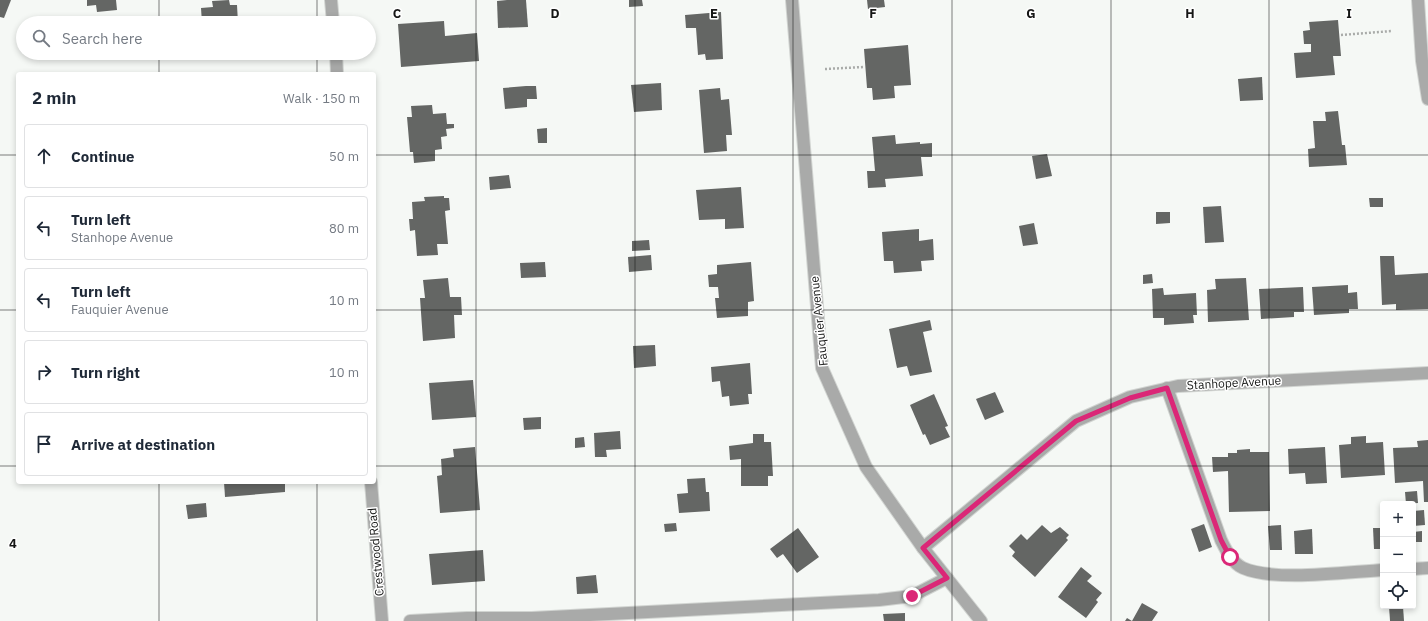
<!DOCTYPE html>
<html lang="en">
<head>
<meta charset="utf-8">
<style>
	:root { --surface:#fff; --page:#f6f6f7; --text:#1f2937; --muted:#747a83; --line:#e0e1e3 }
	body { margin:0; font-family:"IBM Plex Sans",sans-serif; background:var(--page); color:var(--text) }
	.controls { position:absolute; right:12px; bottom:12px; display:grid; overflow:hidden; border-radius:4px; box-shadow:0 2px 6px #0003 }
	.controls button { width:36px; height:36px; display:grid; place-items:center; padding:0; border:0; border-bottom:1px solid var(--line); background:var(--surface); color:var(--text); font:20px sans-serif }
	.stop { position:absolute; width:12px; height:12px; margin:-9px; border:3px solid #db2777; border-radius:50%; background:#fff }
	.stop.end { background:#db2777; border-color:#fff; box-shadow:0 1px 4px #0008 }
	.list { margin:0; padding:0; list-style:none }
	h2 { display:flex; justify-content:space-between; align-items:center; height:52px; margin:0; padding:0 16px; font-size:17px }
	h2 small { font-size:13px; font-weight:400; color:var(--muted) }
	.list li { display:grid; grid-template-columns:26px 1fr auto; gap:12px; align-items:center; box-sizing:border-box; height:64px; margin:0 8px 8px; padding:0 8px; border:1px solid var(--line); border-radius:4px }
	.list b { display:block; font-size:15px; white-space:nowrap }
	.list p { margin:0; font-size:13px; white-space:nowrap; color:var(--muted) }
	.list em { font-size:13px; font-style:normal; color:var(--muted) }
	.icon { flex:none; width:22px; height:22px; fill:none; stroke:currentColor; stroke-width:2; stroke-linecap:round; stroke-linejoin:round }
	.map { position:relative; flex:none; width:1428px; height:621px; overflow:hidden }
	.search { position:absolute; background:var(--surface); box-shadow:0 2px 6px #0003; left:16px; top:16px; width:360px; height:44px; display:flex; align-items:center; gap:10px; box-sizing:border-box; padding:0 14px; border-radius:22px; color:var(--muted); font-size:15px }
	.panel { position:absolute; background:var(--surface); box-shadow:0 2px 6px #0003; left:16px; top:72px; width:360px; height:412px; border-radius:4px }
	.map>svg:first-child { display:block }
	.building { fill:#646664 }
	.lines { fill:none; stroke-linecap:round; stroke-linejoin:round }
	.minor-casing { stroke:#d1d4d1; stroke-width:14 }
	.path { stroke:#a9aba9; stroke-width:2.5; stroke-dasharray:2 2; stroke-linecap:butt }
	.minor { stroke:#a9aaa9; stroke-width:12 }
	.route { stroke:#db2777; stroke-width:5 }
	.grid { fill:none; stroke:#161716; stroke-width:1; stroke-opacity:0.55 }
	.labels { text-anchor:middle; stroke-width:3; stroke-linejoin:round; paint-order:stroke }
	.street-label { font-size:12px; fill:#161716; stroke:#fff }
	.grid-label { font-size:13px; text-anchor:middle; font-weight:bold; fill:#161716; stroke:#fff; stroke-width:3; stroke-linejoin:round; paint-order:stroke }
</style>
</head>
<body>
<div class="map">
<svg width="1428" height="621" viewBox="0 0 1428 621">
	<rect width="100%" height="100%" fill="#f5f8f5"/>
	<g class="building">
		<polygon points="0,0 11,0 4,18 0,17"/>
		<polygon points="87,0 116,0 117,10 97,12 96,5 87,6"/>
		<polygon points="229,0 230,5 237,5 238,23 202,23 201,8 213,7 212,1"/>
		<polygon points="507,0 526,0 528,27 498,28 497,1"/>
		<polygon points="629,0 642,0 643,6 629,7"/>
		<polygon points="867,0 884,0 885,7 868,9"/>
		<polygon points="721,12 723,59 706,60 705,54 698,55 696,28 686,28 685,15"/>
		<polygon points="1338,20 1341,56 1333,56 1335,75 1296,78 1294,53 1311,52 1311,44 1304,44 1303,31 1310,30 1309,22"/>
		<polygon points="444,21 445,36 477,33 479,61 401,67 398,24"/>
		<polygon points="908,45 911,85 894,86 895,98 873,100 872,88 867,88 864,49"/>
		<polygon points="191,53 235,53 236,55 192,59"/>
		<polygon points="1262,77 1263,100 1240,101 1238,79"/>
		<polygon points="661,83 662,110 634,112 631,85"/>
		<polygon points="526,86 536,86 537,99 527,99 527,107 505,109 503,88"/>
		<polygon points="720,88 721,100 729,99 732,135 726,135 727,151 704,153 699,90"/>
		<polygon points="432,105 433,114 446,113 447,124 454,124 454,128 446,129 447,136 441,137 442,149 435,150 435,161 414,163 413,152 410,152 407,117 412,117 411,106"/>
		<polygon points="1338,111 1342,145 1345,145 1347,165 1309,167 1308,149 1315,148 1313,121 1326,121 1325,112"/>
		<polygon points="547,128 547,143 538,143 537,129"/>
		<polygon points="895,135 896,144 920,142 920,144 932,143 932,157 921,157 923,176 885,179 886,187 868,188 867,171 875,171 872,137"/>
		<polygon points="1047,154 1052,176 1036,179 1032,156"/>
		<polygon points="509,175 511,188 490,190 489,177"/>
		<polygon points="741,187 744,228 725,229 725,219 699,220 696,190"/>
		<polygon points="444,196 444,198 449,198 450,210 445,211 448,244 437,244 438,255 417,256 415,230 410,231 409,219 413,219 412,202 425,201 424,197"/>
		<polygon points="1369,198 1383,198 1383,207 1370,207"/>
		<polygon points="1221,206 1224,242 1205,243 1203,207"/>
		<polygon points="1156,212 1170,212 1170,223 1156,224"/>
		<polygon points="1034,223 1038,244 1023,246 1019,226"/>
		<polygon points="919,229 919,241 933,239 934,260 921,261 922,271 894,273 893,261 884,261 882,232"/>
		<polygon points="649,240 650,250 632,251 632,241"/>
		<polygon points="651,255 652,270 629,272 628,257"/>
		<polygon points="1380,256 1394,256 1395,275 1428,273 1428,309 1396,310 1396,304 1382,305"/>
		<polygon points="545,262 546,277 521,278 520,263"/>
		<polygon points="751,262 754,301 748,302 748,316 717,318 715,298 719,298 718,287 709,287 708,275 717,274 717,265"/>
		<polygon points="1152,274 1153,283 1143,284 1143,275"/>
		<polygon points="448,278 450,297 461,297 462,315 454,315 455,338 423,341 420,298 425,298 423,280"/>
		<polygon points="1246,278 1249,320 1208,322 1207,290 1216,289 1215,279"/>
		<polygon points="1348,285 1348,293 1357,292 1358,309 1349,309 1349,313 1314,315 1312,287"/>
		<polygon points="1303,287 1304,312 1294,312 1294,317 1261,319 1259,289"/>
		<polygon points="1163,288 1164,295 1196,293 1197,315 1193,315 1194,323 1164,325 1164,318 1153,318 1152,289"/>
		<polygon points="930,320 932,330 923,332 932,372 910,376 907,366 897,368 889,329"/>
		<polygon points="655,345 656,366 634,368 633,346"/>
		<polygon points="750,363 752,394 748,394 749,404 730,406 729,396 722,397 720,381 712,382 711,367"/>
		<polygon points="473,380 476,417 432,420 429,383"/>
		<polygon points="995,392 1004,412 985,420 976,399"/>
		<polygon points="934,394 948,426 945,427 950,437 930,445 925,434 923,435 910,405"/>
		<polygon points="541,417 541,429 524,430 523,418"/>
		<polygon points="620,431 621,449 606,450 607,457 595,457 594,433"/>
		<polygon points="753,434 764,434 764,442 771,442 773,476 768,476 768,486 741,486 741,459 730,460 729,446 753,443"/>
		<polygon points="1366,436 1366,443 1383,442 1385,475 1341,478 1339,445 1351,444 1351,437"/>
		<polygon points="584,437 585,447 575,448 575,438"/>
		<polygon points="1428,440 1428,502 1424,502 1423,481 1395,483 1393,448 1418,447 1417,441"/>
		<polygon points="475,447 480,510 440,513 437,476 442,475 441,459 454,457 453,449"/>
		<polygon points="1325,447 1327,483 1306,484 1305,473 1289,474 1288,449"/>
		<polygon points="1250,449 1250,452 1269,452 1270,511 1229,512 1228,471 1213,472 1212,457 1228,457 1228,453 1237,453 1237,450"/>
		<polygon points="705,478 706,492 709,492 710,511 679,513 677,494 688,493 687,479"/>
		<polygon points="224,482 285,482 285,492 225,497"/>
		<polygon points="1417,491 1418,503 1406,504 1405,492"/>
		<polygon points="206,503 207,517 188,519 186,505"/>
		<polygon points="1424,510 1425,525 1413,526 1413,511"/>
		<polygon points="676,523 677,531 665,532 664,524"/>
		<polygon points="1204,524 1212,547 1199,552 1191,529"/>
		<polygon points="1042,525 1051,533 1060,527 1069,535 1066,538 1068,540 1035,577 1012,556 1015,552 1009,546 1021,534 1027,540"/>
		<polygon points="1281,525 1282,550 1270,550 1268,526"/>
		<polygon points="798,528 819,557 797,573 783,554 777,558 770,549"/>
		<polygon points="1373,528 1383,528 1383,549 1374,549"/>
		<polygon points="1312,529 1313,554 1295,554 1294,531"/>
		<polygon points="1422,531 1422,542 1413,542 1413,532"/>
		<polygon points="483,550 485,581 432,585 429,554"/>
		<polygon points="1081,567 1092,576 1087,581 1102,593 1096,600 1098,602 1086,618 1058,597"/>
		<polygon points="596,575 598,593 577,594 576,577"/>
		<polygon points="1142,603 1158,612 1152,621 1125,621 1127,618 1132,621"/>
		<polygon points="1389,606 1403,606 1404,621 1390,621"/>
		<polygon points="905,613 905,621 884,621 883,614"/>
	</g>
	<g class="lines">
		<g class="minor-casing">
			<g id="minor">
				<polyline points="331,0 333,23"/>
				<polyline points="792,0 822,368 866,467 923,548 981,621"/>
				<polyline points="1418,0 1422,61 1428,99"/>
				<polyline points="336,53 337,74"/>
				<path d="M1167,388L1221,540C1226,550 1232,563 1243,568C1275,582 1347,572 1383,570"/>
				<polyline points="371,482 382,621"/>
				<polyline points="923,548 1076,421 1130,397 1178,386 1428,373"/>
				<polyline points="1413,569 1428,568"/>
				<polyline points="410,621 467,618 532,618 879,600 912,596 947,578"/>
			</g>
		</g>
		<g class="path">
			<polyline points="1341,35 1392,31"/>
			<polyline points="825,69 864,67"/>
		</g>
		<use href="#minor" class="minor"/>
	</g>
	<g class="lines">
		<polyline class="route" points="912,596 947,578 923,548 1076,421 1130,398 1167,388 1221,540 1230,557"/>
	</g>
	<path class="grid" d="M159,0V23M317,0V23M476,0V621M635,0V621M793,0V621M952,0V621M1111,0V621M1269,0V621M159,53V74M317,53V74M0,155H18M374,155H1428M0,310H18M374,310H1428M0,466H18M374,466H1428M159,482V621M317,482V621"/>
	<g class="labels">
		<g class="street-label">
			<text transform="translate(819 321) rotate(-96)" y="4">Fauquier Avenue</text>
			<text transform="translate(1234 383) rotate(-3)" y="4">Stanhope Avenue</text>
			<text transform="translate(376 552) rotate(-95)" y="4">Crestwood Road</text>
		</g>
	</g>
	<g class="grid-label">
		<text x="397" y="18">C</text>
		<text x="555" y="18">D</text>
		<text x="714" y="18">E</text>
		<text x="873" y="18">F</text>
		<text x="1031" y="18">G</text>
		<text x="1190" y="18">H</text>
		<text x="1349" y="18">I</text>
		<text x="13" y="548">4</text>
	</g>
</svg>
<div class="controls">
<button>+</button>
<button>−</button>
<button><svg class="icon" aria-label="locate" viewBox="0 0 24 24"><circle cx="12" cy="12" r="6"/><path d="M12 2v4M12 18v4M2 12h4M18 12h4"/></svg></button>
</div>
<div class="stop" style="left:1230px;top:557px"></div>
<div class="stop end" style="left:912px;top:596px"></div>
<div class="search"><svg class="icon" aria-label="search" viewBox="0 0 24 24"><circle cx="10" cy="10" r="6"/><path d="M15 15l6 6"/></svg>Search here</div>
<section class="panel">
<h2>2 min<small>Walk · 150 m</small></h2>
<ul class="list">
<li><svg class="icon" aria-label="ahead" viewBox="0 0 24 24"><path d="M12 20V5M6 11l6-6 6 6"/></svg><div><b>Continue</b></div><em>50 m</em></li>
<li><svg class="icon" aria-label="left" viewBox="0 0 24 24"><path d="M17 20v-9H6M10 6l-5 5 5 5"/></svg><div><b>Turn left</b><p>Stanhope Avenue</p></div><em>80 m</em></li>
<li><svg class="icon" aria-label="left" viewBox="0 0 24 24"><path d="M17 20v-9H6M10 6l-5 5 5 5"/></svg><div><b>Turn left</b><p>Fauquier Avenue</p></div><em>10 m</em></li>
<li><svg class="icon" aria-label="right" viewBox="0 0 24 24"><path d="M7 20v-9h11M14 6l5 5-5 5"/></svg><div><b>Turn right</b></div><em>10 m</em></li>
<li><svg class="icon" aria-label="arrive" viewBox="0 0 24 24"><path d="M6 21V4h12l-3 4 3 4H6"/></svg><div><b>Arrive at destination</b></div></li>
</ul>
</section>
</div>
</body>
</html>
